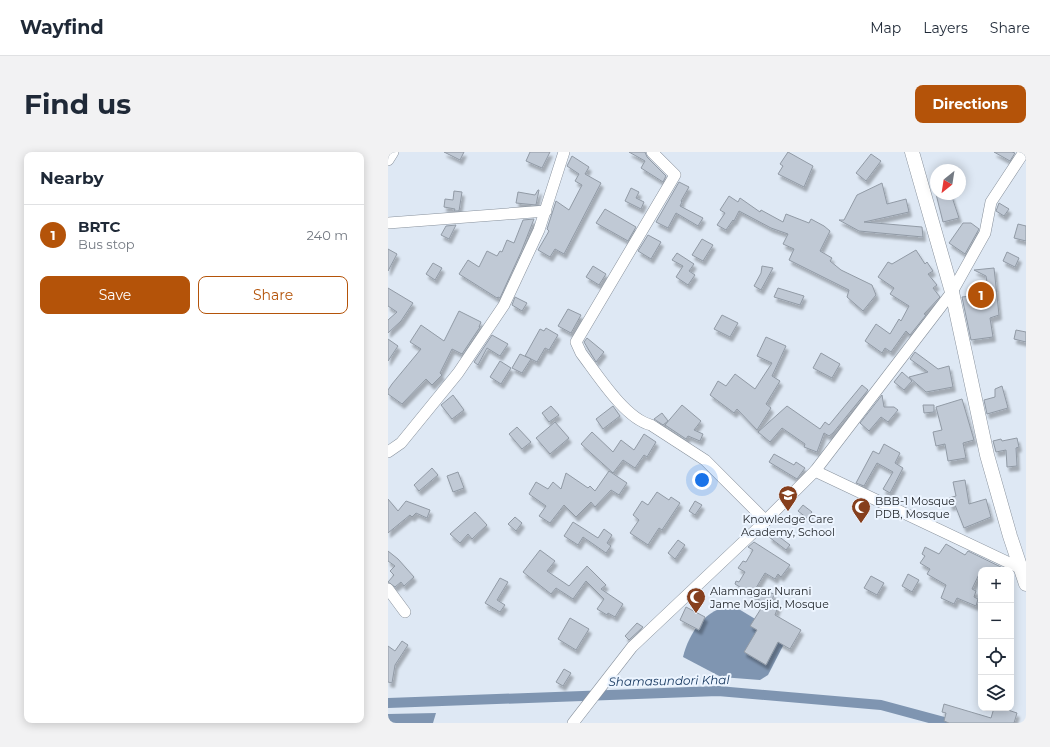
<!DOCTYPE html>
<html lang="en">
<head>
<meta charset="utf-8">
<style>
	:root { --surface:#fff; --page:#f2f2f3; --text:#1f2937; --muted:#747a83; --line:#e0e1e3; --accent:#b45309 }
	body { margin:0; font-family:Montserrat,sans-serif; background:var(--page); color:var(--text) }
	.controls { position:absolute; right:12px; bottom:12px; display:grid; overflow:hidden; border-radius:8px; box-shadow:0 2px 10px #0003 }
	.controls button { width:36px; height:36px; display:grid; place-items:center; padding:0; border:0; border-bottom:1px solid var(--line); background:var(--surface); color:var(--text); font:20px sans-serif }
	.compass { position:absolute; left:542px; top:12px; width:36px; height:36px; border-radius:50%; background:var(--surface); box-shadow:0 2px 10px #0003; rotate:210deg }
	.you { position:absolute; left:314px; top:328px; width:14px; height:14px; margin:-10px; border:3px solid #fff; border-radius:50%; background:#1a73e8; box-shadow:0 0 0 6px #1a73e833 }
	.badge { display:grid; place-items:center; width:26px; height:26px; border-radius:50%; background:var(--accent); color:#fff; font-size:13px; font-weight:700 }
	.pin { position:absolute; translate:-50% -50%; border:2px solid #fff; box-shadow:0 1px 4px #0006 }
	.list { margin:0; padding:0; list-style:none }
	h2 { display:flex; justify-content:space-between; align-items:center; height:52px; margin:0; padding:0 16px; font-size:17px }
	h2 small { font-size:13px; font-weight:400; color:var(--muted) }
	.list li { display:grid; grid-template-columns:26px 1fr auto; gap:12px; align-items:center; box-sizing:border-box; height:60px; padding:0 16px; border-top:1px solid var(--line) }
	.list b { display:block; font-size:15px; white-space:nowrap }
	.list p { margin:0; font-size:13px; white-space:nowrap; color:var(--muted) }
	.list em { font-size:13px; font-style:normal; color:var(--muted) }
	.actions { display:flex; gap:8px; padding:12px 16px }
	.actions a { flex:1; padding:9px 0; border:1px solid var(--accent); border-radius:8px; text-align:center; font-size:14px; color:var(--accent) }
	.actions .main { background:var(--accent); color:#fff }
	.icon { flex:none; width:22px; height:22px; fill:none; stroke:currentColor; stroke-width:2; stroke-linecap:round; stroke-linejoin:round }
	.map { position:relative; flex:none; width:638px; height:571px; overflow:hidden; border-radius:8px }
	header { display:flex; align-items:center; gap:24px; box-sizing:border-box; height:56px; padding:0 20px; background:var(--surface); border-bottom:1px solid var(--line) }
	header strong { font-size:19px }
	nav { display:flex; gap:22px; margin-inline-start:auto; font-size:14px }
	.intro { display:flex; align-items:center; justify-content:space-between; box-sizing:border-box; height:96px; padding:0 24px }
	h1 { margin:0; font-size:28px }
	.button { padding:10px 18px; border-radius:8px; background:var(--accent); color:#fff; font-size:14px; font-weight:700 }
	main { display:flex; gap:24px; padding:0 24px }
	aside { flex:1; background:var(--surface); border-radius:8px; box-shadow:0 2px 10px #0003 }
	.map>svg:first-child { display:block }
	.water { fill:#7f95b1 }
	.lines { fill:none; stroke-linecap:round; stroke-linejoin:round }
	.canal { stroke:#7f95b1; stroke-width:10 }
	.building { fill:#c0c9d5; stroke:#919aa5; filter:url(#shadow) }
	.minor-casing { stroke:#88919c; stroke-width:12 }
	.major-casing { stroke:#88919c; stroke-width:15 }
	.minor { stroke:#fff; stroke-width:11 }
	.major { stroke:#fff; stroke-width:14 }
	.labels { text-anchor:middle; stroke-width:4; stroke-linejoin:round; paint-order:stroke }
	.poi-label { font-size:11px; fill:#24282d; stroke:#edf5ff; text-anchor:start }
	.water-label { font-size:12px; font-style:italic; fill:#193a61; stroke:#edf5ff }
</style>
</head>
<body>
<header>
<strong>Wayfind</strong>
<nav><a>Map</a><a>Layers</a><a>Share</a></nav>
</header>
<div class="intro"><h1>Find us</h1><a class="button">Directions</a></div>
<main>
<aside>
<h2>Nearby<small></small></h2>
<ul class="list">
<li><span class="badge">1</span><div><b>BRTC</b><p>Bus stop</p></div><em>240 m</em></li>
</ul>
<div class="actions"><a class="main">Save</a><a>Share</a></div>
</aside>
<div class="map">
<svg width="638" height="571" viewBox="0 0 638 571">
	<defs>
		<filter id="shadow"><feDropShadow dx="2.5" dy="4.5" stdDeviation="1" flood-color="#0004"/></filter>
	</defs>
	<rect width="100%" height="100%" fill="#dee8f4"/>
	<g class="water">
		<path d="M344,453L399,486L380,523L372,528L333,525L295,505C301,480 318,457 344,453Z"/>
		<polygon points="48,561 45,571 0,571 0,562"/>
	</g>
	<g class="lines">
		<polyline class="canal" points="0,551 330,539 493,553 560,571"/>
	</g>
	<g class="building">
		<polygon points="56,0 76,0 72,8"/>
		<polygon points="142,0 162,0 154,16 138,9"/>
		<polygon points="241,0 257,0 259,5 278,24 275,30 253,16 257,9"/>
		<polygon points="400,0 425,14 416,35 390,22 395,14 392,12"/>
		<polygon points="606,0 624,0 627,1 622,9"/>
		<polygon points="483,2 493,9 478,29 468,21"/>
		<polygon points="184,4 201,15 197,22 213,31 176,102 167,97 162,105 150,98 161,79 159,77 168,49 181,58 194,33 187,29 191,22 179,14"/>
		<polygon points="291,30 301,35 293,49 294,50 292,54 315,66 310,74 288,61 280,76 268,70"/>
		<polygon points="494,31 499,52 518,47 521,60 476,70 534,75 535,85 471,79 451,68 456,68 469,43"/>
		<polygon points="243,36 251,40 248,46 256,50 253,57 237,49"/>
		<polygon points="150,38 151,38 148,53 128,51 130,40 147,43"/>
		<polygon points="66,39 74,40 71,59 66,59 67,57 56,55 57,47 65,48"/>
		<polygon points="548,42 563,42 571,66 555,70"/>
		<polygon points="341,44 350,50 352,46 372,60 373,58 395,70 398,62 421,71 423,67 436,74 442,79 432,99 444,106 442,109 453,118 484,133 488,143 475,159 459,145 461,138 401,108 406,97 395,92 400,82 383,76 351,59 346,69 345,68 338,78 329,73 337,61 332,58"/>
		<polygon points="611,51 621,57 616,64 608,59"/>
		<polygon points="217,57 248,75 240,89 208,71"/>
		<polygon points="146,67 133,100 112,146 110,145 109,146 71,122 80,108 91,115 99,99 109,104 112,99 114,100 119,88 126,91 135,68"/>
		<polygon points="575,71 583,71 591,77 577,102 561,91"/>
		<polygon points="630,72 638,74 638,89 626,86"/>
		<polygon points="68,73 61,87 53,83 58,74"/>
		<polygon points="260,83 273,90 263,107 250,99"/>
		<polygon points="314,87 325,93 315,109 304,103"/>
		<polygon points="0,97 9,102 0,119"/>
		<polygon points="528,98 537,112 539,110 545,119 540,122 549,133 545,136 552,145 536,162 538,163 522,183 518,179 503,200 497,196 494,201 477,189 488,172 502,182 511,167 513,169 521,154 502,142 506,136 490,125 500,110 504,112"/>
		<polygon points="619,100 631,106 627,115 615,109"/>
		<polygon points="289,101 306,112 301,119 307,123 300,133 288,125 295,114 284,108"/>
		<polygon points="45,111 54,116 47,128 38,122"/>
		<polygon points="205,114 218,122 211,133 198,125"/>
		<polygon points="374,114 385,116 373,138 366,134 373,121"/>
		<polygon points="606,116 611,163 602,166 605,185 583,188 574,145 601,142 598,124 586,118"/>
		<polygon points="0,136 25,151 13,169 0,181 0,168 9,160 0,154"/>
		<polygon points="390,136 416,144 412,153 386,145"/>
		<polygon points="127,145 139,151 134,159 124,153"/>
		<polygon points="180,157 193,163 183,181 170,174"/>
		<polygon points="71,159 93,170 91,175 92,175 74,202 64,197 52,221 54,223 44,233 38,227 14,252 0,242 0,238 4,232 33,197 22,190 33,173 56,189"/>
		<polygon points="334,163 350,171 342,185 326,177"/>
		<polygon points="158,176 170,183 161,198 157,196 149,210 137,204 152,177 156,179"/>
		<polygon points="628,178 638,180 638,190 626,187"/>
		<polygon points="104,183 120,192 112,204 99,196 90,213 86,210"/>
		<polygon points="378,185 398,194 384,224 392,229 378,252 383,256 369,278 349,257 346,261 322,243 330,229 338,234 347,222 367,237 384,211 369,204"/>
		<polygon points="199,186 216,200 208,210 196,190"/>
		<polygon points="0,187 10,194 0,209"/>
		<polygon points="527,200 550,217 561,214 565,235 538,240 521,225 540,220 522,207"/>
		<polygon points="433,201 452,212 444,226 425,216"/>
		<polygon points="132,202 143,207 134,221 124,216"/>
		<polygon points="112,209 123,216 113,232 102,225"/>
		<polygon points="514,220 524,229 516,238 506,230"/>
		<polygon points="474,233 480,238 445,281 441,284 436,281 429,300 416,295 417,292 394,276 382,290 370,280 399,254 432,277 437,270 441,273"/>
		<polygon points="614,234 620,256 599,262 596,248 607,245 607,237"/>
		<polygon points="65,243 76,258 64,267 53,253"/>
		<polygon points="494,243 496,255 506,255 510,258 500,270 493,265 481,279 472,271"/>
		<polygon points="574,247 586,288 575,291 578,306 560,309 557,292 548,294 545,280 554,278 548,255"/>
		<polygon points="294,253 313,269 306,278 315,282 312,289 300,284 298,287 277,273"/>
		<polygon points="535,253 546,253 546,260 536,261"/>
		<polygon points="163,254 171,263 161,270 154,261"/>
		<polygon points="225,254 232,264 215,277 208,267"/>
		<polygon points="274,261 280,269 275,273 266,267"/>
		<polygon points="167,270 181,286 162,302 148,286"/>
		<polygon points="129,275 143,290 134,297 121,282"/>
		<polygon points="204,280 225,300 233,288 246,298 256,282 268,290 259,305 256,303 247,316 235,308 225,321 193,292"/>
		<polygon points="629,286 631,295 628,296 629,314 619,315 618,298 608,300 605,289 613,287 614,289"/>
		<polygon points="496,292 512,301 507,311 515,316 502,341 495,337 505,320 489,311 476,334 468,331 485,299 491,302"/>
		<polygon points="386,302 406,313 408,310 417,316 409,327 381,310"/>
		<polygon points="44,316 50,323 31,339 26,333"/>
		<polygon points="221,319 239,331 231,343 223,338 207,355 203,350 188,365 176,353 162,371 151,364 158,354 141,342 148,330 160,337 165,330 173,337 178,321 200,336 202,334 207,339"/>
		<polygon points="70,320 76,336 65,340 59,324"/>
		<polygon points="577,328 581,352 598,347 603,365 576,376 567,353 562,354 561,346 568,344 565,330"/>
		<polygon points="269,340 281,348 283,345 292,351 274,378 271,376 260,393 242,381 251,368 245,363 254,349 260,353"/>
		<polygon points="0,347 10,359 18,349 42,358 39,366 28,361 24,365 22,363 0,381"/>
		<polygon points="307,349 314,353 307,363 301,359"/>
		<polygon points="415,353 424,360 419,366 410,359"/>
		<polygon points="87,360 99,373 84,387 80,382 72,391 62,382"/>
		<polygon points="127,365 134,371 128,379 120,372"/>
		<polygon points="185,370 210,386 216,377 224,383 219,391 223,394 218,401 195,385 190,393 176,384"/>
		<polygon points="385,380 402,393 398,398 381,385"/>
		<polygon points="290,388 297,393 287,407 280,401"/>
		<polygon points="366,390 402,413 393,425 390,422 387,427 377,421 368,436 386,442 384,449 391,452 387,463 413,478 402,497 390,490 378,513 356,500 369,478 362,474 374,455 370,453 371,447 347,432 348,429 351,430 357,420 350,416 355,409 358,410 365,398 360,395"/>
		<polygon points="558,392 577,403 580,399 619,418 593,418 584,437 588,439 586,445 590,447 588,454 569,446 566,452 553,446 558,433 539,422 542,417 532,411 537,404 534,402 537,395 551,402"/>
		<polygon points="152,398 167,409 159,419 181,434 199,414 218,433 213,437 235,452 227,465 220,461 219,463 209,457 216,447 198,429 185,447 168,436 163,442 135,420"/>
		<polygon points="0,399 10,407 26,425 16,434 13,430 7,435 0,430 6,423 2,419 7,414 0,409"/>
		<polygon points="520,422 531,428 524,440 514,434"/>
		<polygon points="483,424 496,431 489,443 476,436"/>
		<polygon points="112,426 120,430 109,448 117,453 112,460 97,451"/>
		<polygon points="298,455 317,465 311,478 292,468"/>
		<polygon points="182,466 201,477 188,498 170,487"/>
		<polygon points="249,471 255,475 241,488 237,484"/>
		<polygon points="14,489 20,493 7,513 4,531 0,530 0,494 7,499"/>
		<polygon points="176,517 183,521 175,534 168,530"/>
		<polygon points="556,552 603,566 606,556 614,556 629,561 626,571 561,571 556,569 558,561 554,560"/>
	</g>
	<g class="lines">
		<g class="minor-casing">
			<g id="minor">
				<path d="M264,0L287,23L188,190L193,201C209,222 237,267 263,273L317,308L378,369"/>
				<polyline points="0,8 5,0"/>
				<polyline points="0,71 158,59"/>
				<polyline points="0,300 13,291 70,221 116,153 151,78 176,0"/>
				<polyline points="427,319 632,416"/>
				<polyline points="0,437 17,460"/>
				<polyline points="185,571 244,495 370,376 427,319 564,140 597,81 603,50 636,0"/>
			</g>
		</g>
		<g class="major-casing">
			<polyline id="major" points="524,0 564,140 599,303 622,384 638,432"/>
		</g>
		<use href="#minor" class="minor"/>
		<use href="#major" class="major"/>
	</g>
	<defs>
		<g id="school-pin" transform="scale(1)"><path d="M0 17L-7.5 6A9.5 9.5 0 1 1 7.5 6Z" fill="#863f1d" stroke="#edf5ff"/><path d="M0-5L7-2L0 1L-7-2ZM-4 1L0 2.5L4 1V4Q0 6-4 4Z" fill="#fff"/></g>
		<g id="mosque-pin" transform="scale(1)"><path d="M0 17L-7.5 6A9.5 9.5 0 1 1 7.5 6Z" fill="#863f1d" stroke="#edf5ff"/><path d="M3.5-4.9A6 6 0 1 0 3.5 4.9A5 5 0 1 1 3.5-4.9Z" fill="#fff"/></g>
	</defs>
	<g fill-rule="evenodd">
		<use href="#school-pin" x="400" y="343"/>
		<use href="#mosque-pin" x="473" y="355"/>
		<use href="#mosque-pin" x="308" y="445"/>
	</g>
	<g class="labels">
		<g class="poi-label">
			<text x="487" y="353">BBB-1 Mosque<tspan x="487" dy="13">PDB, Mosque</tspan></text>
			<text x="400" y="371" text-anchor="middle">Knowledge Care<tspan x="400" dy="13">Academy, School</tspan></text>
			<text x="322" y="443">Alamnagar Nurani<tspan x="322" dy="13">Jame Mosjid, Mosque</tspan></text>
		</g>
		<g class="water-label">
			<text transform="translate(281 529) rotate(-1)" y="4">Shamasundori Khal</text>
		</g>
	</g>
</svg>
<div class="controls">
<button>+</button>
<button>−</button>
<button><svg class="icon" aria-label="locate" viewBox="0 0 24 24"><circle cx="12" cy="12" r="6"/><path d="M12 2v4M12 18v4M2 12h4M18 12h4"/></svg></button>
<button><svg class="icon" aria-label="layers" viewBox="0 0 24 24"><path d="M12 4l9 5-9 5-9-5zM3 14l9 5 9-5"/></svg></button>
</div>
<svg class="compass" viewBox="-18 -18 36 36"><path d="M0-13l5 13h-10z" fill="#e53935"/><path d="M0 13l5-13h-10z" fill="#747a83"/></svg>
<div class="you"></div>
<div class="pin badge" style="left:593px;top:143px">1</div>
</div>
</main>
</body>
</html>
